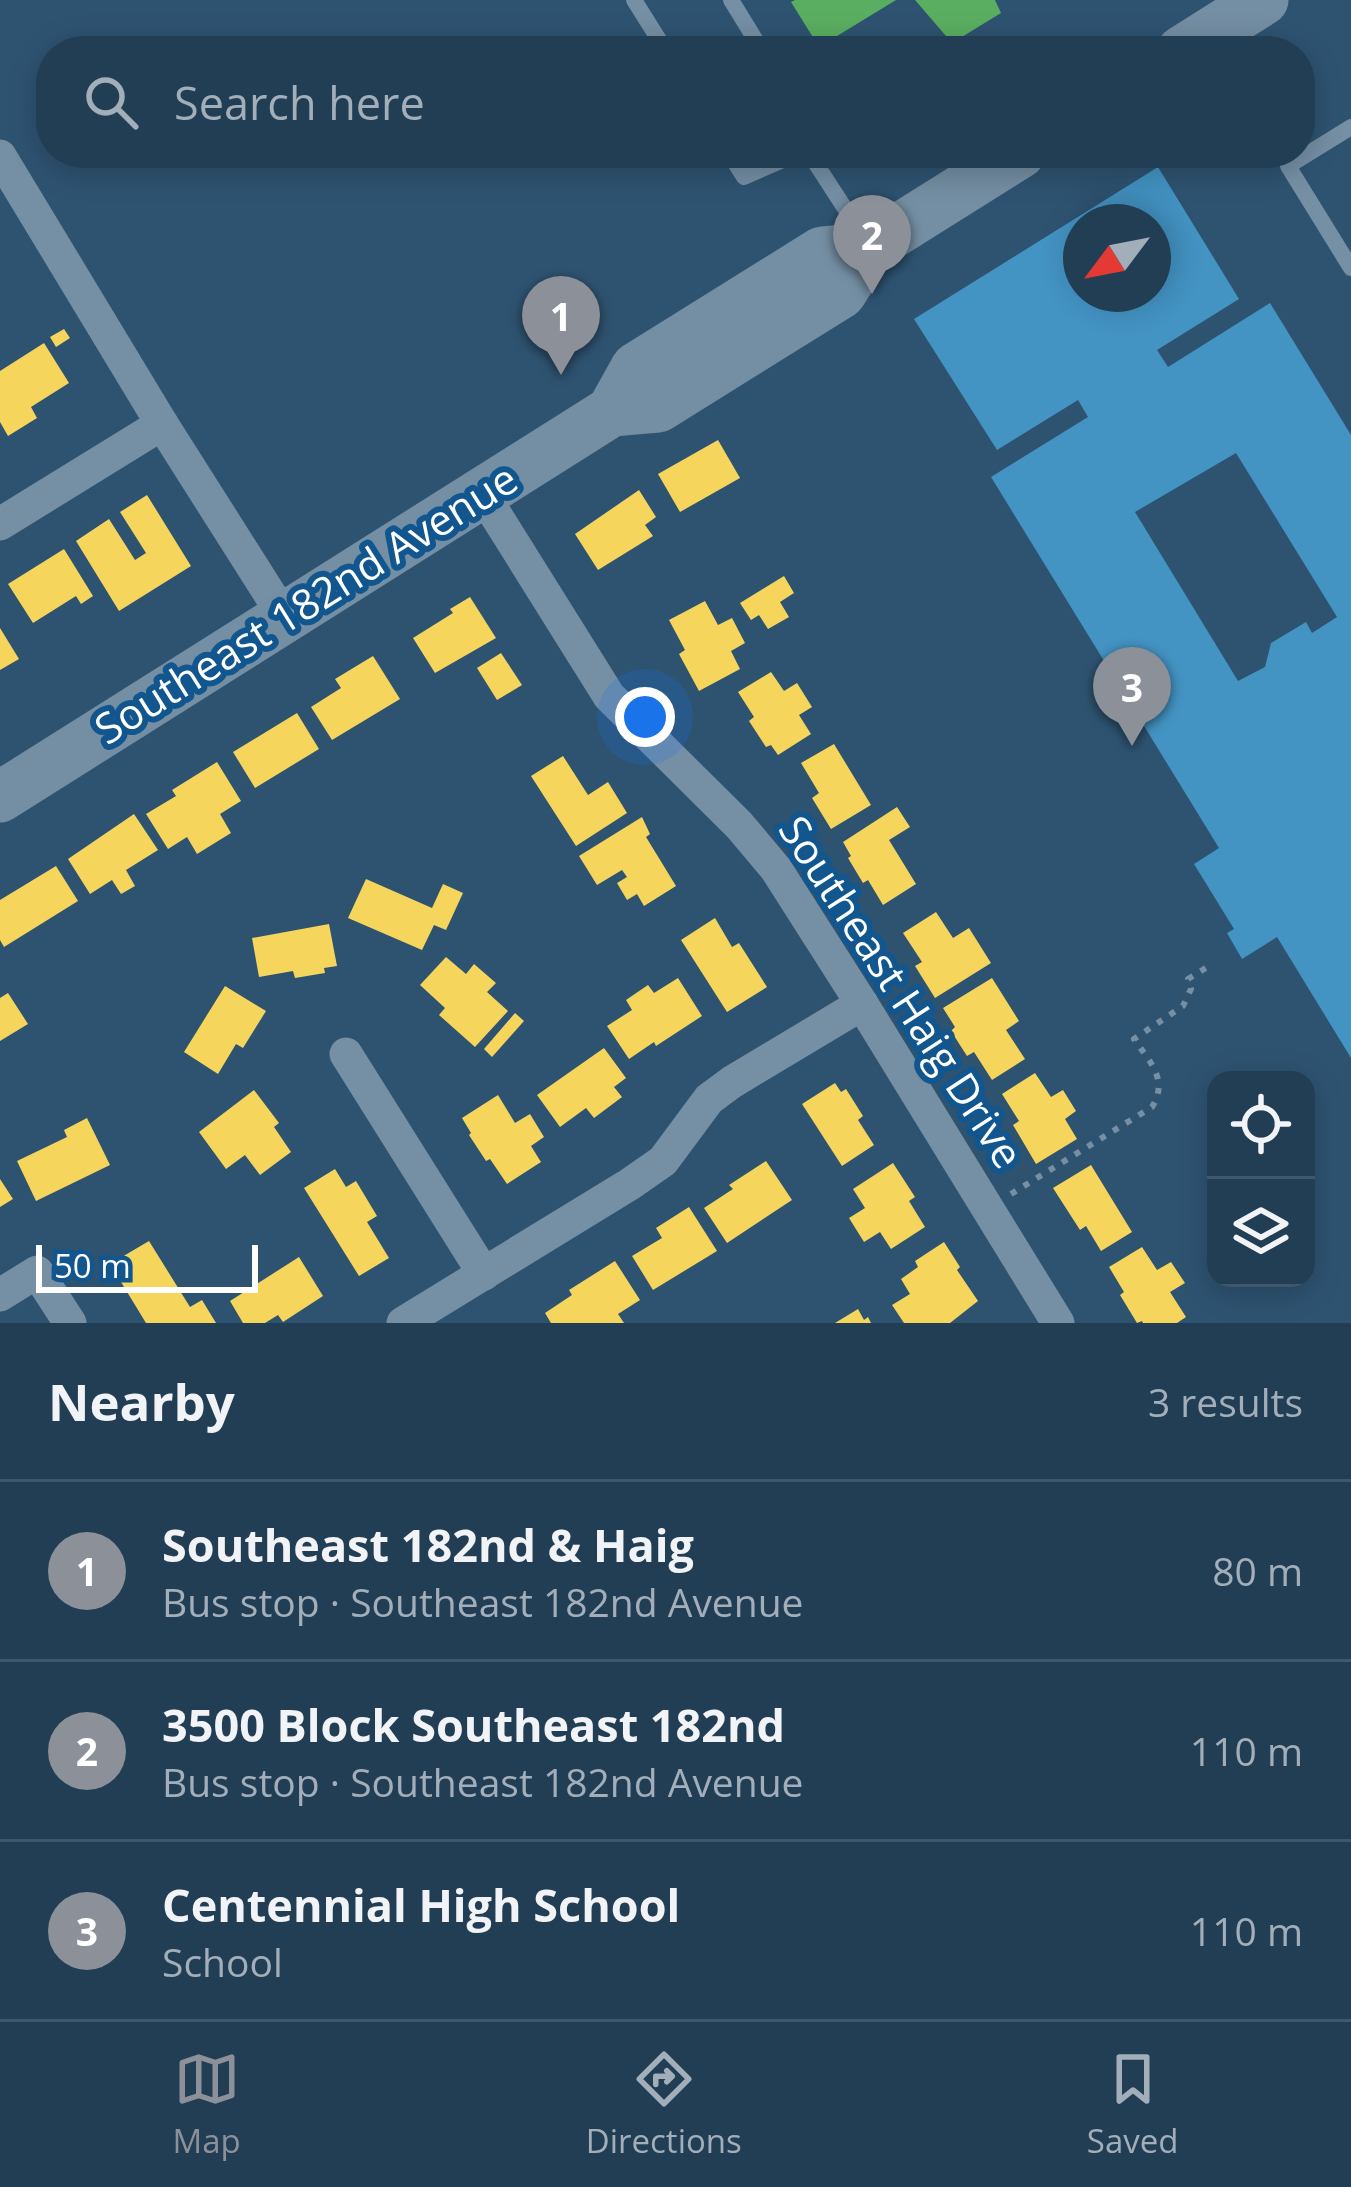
<!DOCTYPE html>
<html lang="en">
<head>
<meta charset="utf-8">
<style>
	:root { --surface:#223e55; --page:#2e495f; --text:#f1f3f6; --muted:#a2aeb9; --line:#3f576c; --accent:#8c9099 }
	body { margin:0; font-family:"Open Sans",sans-serif; background:var(--page); color:var(--text) }
	.controls { position:absolute; right:36px; bottom:36px; display:grid; overflow:hidden; border-radius:24px; box-shadow:0 6px 30px #0003 }
	.controls button { width:108px; height:108px; display:grid; place-items:center; padding:0; border:0; border-bottom:3px solid var(--line); background:var(--surface); color:var(--text); font:60px sans-serif }
	.compass { position:absolute; left:1063px; top:204px; width:108px; height:108px; border-radius:50%; background:var(--surface); box-shadow:0 6px 30px #0003; rotate:238deg }
	.scale { position:absolute; left:36px; bottom:30px; width:222px; box-sizing:border-box; padding-left:12px; border:6px solid #fff; border-top:0; font-size:33px; line-height:42px; white-space:nowrap; color:#fff; -webkit-text-stroke:9px #11568e; paint-order:stroke }
	.you { position:absolute; left:645px; top:717px; width:42px; height:42px; margin:-30px; border:9px solid #fff; border-radius:50%; background:#1a73e8; box-shadow:0 0 0 18px #1a73e833 }
	.badge { display:grid; place-items:center; width:78px; height:78px; border-radius:50%; background:var(--accent); color:#fff; font-size:39px; font-weight:700 }
	.pin { position:absolute; translate:-50% -99px; filter:drop-shadow(0 3px 6px #0008) }
	.pin::after { content:''; position:absolute; top:63px; width:42px; height:36px; background:inherit; clip-path:polygon(0 0,100% 0,50% 100%) }
	.list { margin:0; padding:0; list-style:none }
	h2 { display:flex; justify-content:space-between; align-items:center; height:156px; margin:0; padding:0 48px; font-size:51px }
	h2 small { font-size:39px; font-weight:400; color:var(--muted) }
	.list li { display:grid; grid-template-columns:78px 1fr auto; gap:36px; align-items:center; box-sizing:border-box; height:180px; padding:0 48px; border-top:3px solid var(--line) }
	.list b { display:block; font-size:45px; white-space:nowrap }
	.list p { margin:0; font-size:39px; white-space:nowrap; color:var(--muted) }
	.list em { font-size:39px; font-style:normal; color:var(--muted) }
	.icon { flex:none; width:66px; height:66px; fill:none; stroke:currentColor; stroke-width:2; stroke-linecap:round; stroke-linejoin:round }
	.map { position:relative; flex:none; width:1351px; height:1323px; overflow:hidden }
	.search { position:absolute; background:var(--surface); box-shadow:0 6px 30px #0003; left:36px; right:36px; top:36px; height:132px; display:flex; align-items:center; gap:30px; box-sizing:border-box; padding:0 42px; border-radius:48px; color:var(--muted); font-size:45px }
	.sheet { height:696px; background:var(--surface) }
	nav { display:flex; justify-content:space-around; align-items:center; box-sizing:border-box; height:168px; border-top:3px solid var(--line); background:var(--surface); font-size:33px; color:var(--muted) }
	nav a { display:grid; justify-items:center; gap:6px }
	nav .on { color:var(--accent) }
	.map>svg:first-child { display:block }
	.homes { fill:#f6d55c }
	.schools { fill:#4393c3; fill-rule:evenodd }
	.public { fill:#5aae61 }
	.lines { fill:none; stroke-linecap:round; stroke-linejoin:round }
	.path { stroke:#758fa5; stroke-width:6; stroke-dasharray:6 9; stroke-linecap:butt }
	.service { stroke:#758fa5; stroke-width:16 }
	.minor { stroke:#758fa5; stroke-width:33 }
	.primary { stroke:#748ea3; stroke-width:51 }
	.labels { text-anchor:middle; stroke-width:12; stroke-linejoin:round; paint-order:stroke }
	.street-label { font-size:42px; fill:#fff; stroke:#11568e }
</style>
</head>
<body>
<div class="map">
<svg width="1351" height="1323" viewBox="0 0 1351 1323">
	<rect width="100%" height="100%" fill="#2e5371"/>
	<g class="homes">
		<polygon points="64,329 70,338 56,347 50,337"/>
		<polygon points="44,343 69,383 31,407 37,418 8,436 0,422 0,371"/>
		<polygon points="718,440 740,478 680,512 658,474"/>
		<polygon points="639,490 656,517 645,525 653,536 598,570 575,534"/>
		<polygon points="147,495 191,566 119,611 76,541 109,519 135,560 146,553 120,512"/>
		<polygon points="64,549 93,596 81,604 76,596 33,623 8,584"/>
		<polygon points="784,576 794,593 780,602 789,617 768,629 759,615 751,620 740,603"/>
		<polygon points="470,597 496,638 435,673 413,638 453,613 450,609"/>
		<polygon points="705,601 718,625 732,618 745,643 731,651 740,669 699,691 679,654 685,650 669,620"/>
		<polygon points="0,628 19,659 0,670"/>
		<polygon points="501,653 522,685 497,700 477,668"/>
		<polygon points="373,656 400,699 332,740 311,707 341,688 335,679"/>
		<polygon points="771,672 784,691 797,683 812,707 799,715 811,734 778,755 771,745 766,747 749,721 754,717 738,692"/>
		<polygon points="297,713 319,749 255,788 233,752"/>
		<polygon points="834,744 871,805 831,829 812,798 819,793 801,763"/>
		<polygon points="563,756 588,795 608,782 627,813 576,846 531,776"/>
		<polygon points="217,762 241,801 220,814 231,833 197,854 187,837 168,849 146,814 176,796 172,790"/>
		<polygon points="897,807 910,827 889,840 916,884 883,905 868,880 863,883 848,858 851,856 843,842"/>
		<polygon points="134,814 158,850 126,870 135,886 121,894 112,880 90,894 68,859"/>
		<polygon points="642,817 650,834 646,837 676,886 644,906 637,894 627,900 617,883 627,877 622,870 597,885 579,856"/>
		<polygon points="56,866 78,901 4,947 0,940 0,900"/>
		<polygon points="366,879 432,908 443,884 463,893 446,930 434,925 422,950 348,918"/>
		<polygon points="936,912 953,938 969,928 991,963 935,998 915,966 922,962 903,933"/>
		<polygon points="715,918 732,947 739,943 767,987 727,1012 681,940"/>
		<polygon points="329,924 337,966 324,968 325,973 295,978 293,971 259,977 252,938"/>
		<polygon points="446,957 466,974 474,964 496,983 487,992 508,1011 475,1047 439,1015 445,1008 420,985"/>
		<polygon points="678,978 702,1016 656,1046 654,1042 629,1059 607,1026 632,1010 626,1000 648,985 654,993"/>
		<polygon points="992,978 1019,1021 1006,1030 1025,1059 992,1080 974,1052 967,1056 951,1031 955,1027 943,1008"/>
		<polygon points="225,986 266,1011 243,1048 236,1044 218,1074 184,1052"/>
		<polygon points="8,993 28,1024 0,1041 0,998"/>
		<polygon points="515,1013 524,1021 492,1057 484,1049"/>
		<polygon points="604,1048 626,1078 614,1087 622,1097 594,1118 586,1108 560,1127 537,1095"/>
		<polygon points="1035,1073 1051,1097 1063,1090 1076,1111 1065,1119 1077,1139 1036,1164 1013,1125 1019,1121 1002,1094"/>
		<polygon points="835,1083 841,1092 846,1089 863,1116 858,1120 874,1145 842,1166 802,1104"/>
		<polygon points="254,1090 279,1123 274,1127 291,1152 260,1175 245,1155 226,1169 199,1132"/>
		<polygon points="498,1095 515,1123 530,1114 544,1137 531,1146 541,1162 507,1184 490,1159 486,1161 469,1135 471,1133 462,1118"/>
		<polygon points="87,1118 110,1165 36,1201 17,1161 67,1137 64,1130"/>
		<polygon points="766,1161 792,1200 727,1243 704,1208 733,1189 729,1185"/>
		<polygon points="893,1163 915,1197 909,1201 925,1227 891,1249 880,1232 864,1242 849,1218 865,1208 853,1189"/>
		<polygon points="1091,1165 1132,1232 1101,1251 1086,1226 1080,1230 1053,1188"/>
		<polygon points="335,1169 346,1187 356,1181 377,1216 367,1222 389,1258 359,1276 304,1188"/>
		<polygon points="0,1179 13,1199 0,1207"/>
		<polygon points="689,1207 717,1251 653,1290 632,1256 662,1238 656,1228"/>
		<polygon points="149,1241 190,1307 202,1300 216,1323 146,1323 110,1264"/>
		<polygon points="944,1242 960,1267 957,1270 978,1301 950,1323 904,1323 892,1305 910,1294 901,1279 918,1267 915,1261"/>
		<polygon points="1142,1247 1157,1270 1171,1262 1185,1283 1170,1292 1186,1317 1177,1323 1143,1323 1142,1321 1137,1323 1120,1295 1124,1292 1109,1267"/>
		<polygon points="299,1257 323,1296 283,1322 278,1315 265,1323 243,1323 230,1301"/>
		<polygon points="615,1261 640,1300 618,1314 624,1323 551,1323 545,1313 572,1295 569,1290"/>
		<polygon points="858,1309 864,1320 868,1317 871,1323 835,1323"/>
	</g>
	<path class="schools" d="M1158,167L1239,299L1157,350L1168,367L1270,303L1351,435V1058L1277,937L1242,959L1227,933L1234,929L1194,864L1219,848L991,477L1088,417L1078,400L997,450L914,319ZM1081,222H1153V294H1081ZM1236,453L1337,617L1312,633L1306,622L1271,643L1265,667L1238,681L1135,512Z"/>
	<g class="public">
		<polygon points="795,0 896,0 819,47 791,2"/>
		<polygon points="915,0 995,0 1001,13 952,43"/>
	</g>
	<g class="lines">
		<path class="path" d="M1011,1194L1152,1107C1169,1080 1150,1062 1134,1039L1183,1006L1191,989L1188,979L1209,966"/>
		<g class="service">
			<polyline points="634,0 666,51"/>
			<polyline points="731,0 758,44 767,51"/>
			<polyline points="1351,127 1288,166 1351,268"/>
			<polyline points="729,153 744,177 799,153"/>
			<polyline points="809,153 866,241"/>
		</g>
		<g class="minor">
			<polyline points="0,156 162,424 285,618"/>
			<polyline points="482,493 609,696 739,825 776,869 862,1004 1058,1323"/>
			<polyline points="0,524 162,424"/>
			<polyline points="346,1054 484,1274"/>
			<polyline points="0,1295 37,1272 70,1323"/>
			<polyline points="403,1323 630,1184 663,1161 709,1099 732,1082 862,1004"/>
		</g>
		<g class="primary">
			<polyline points="1182,51 1263,0"/>
			<polyline points="612,411 636,368 822,252 870,247"/>
			<polyline points="0,797 612,411 658,407 841,293 870,247 1020,153"/>
		</g>
	</g>
	<g class="labels">
		<g class="street-label">
			<text transform="translate(306 604) rotate(-32)" y="15">Southeast 182nd Avenue</text>
			<text transform="translate(901 992) rotate(57)" y="15">Southeast Haig Drive</text>
		</g>
	</g>
</svg>
<div class="controls">
<button><svg class="icon" aria-label="locate" viewBox="0 0 24 24"><circle cx="12" cy="12" r="6"/><path d="M12 2v4M12 18v4M2 12h4M18 12h4"/></svg></button>
<button><svg class="icon" aria-label="layers" viewBox="0 0 24 24"><path d="M12 4l9 5-9 5-9-5zM3 14l9 5 9-5"/></svg></button>
</div>
<svg class="compass" viewBox="-18 -18 36 36"><path d="M0-13l5 13h-10z" fill="#e53935"/><path d="M0 13l5-13h-10z" fill="#a2aeb9"/></svg>
<div class="scale">50 m</div>
<div class="you"></div>
<div class="pin badge" style="left:561px;top:375px">1</div>
<div class="pin badge" style="left:872px;top:294px">2</div>
<div class="pin badge" style="left:1132px;top:746px">3</div>
<div class="search"><svg class="icon" aria-label="search" viewBox="0 0 24 24"><circle cx="10" cy="10" r="6"/><path d="M15 15l6 6"/></svg>Search here</div>
</div>
<section class="sheet">
<h2>Nearby<small>3 results</small></h2>
<ul class="list">
<li><span class="badge">1</span><div><b>Southeast 182nd &amp; Haig</b><p>Bus stop · Southeast 182nd Avenue</p></div><em>80 m</em></li>
<li><span class="badge">2</span><div><b>3500 Block Southeast 182nd</b><p>Bus stop · Southeast 182nd Avenue</p></div><em>110 m</em></li>
<li><span class="badge">3</span><div><b>Centennial High School</b><p>School</p></div><em>110 m</em></li>
</ul>
</section>
<nav>
<a class="on"><svg class="icon" aria-label="map" viewBox="0 0 24 24"><path d="M3 6l6-2 6 2 6-2v14l-6 2-6-2-6 2zM9 4v14M15 6v14"/></svg>Map</a>
<a><svg class="icon" aria-label="directions" viewBox="0 0 24 24"><path d="M12 3l9 9-9 9-9-9zM9 14v-3h6M13 9l2 2-2 2"/></svg>Directions</a>
<a><svg class="icon" aria-label="saved" viewBox="0 0 24 24"><path d="M7 4h10v16l-5-4-5 4z"/></svg>Saved</a>
</nav>
</body>
</html>
